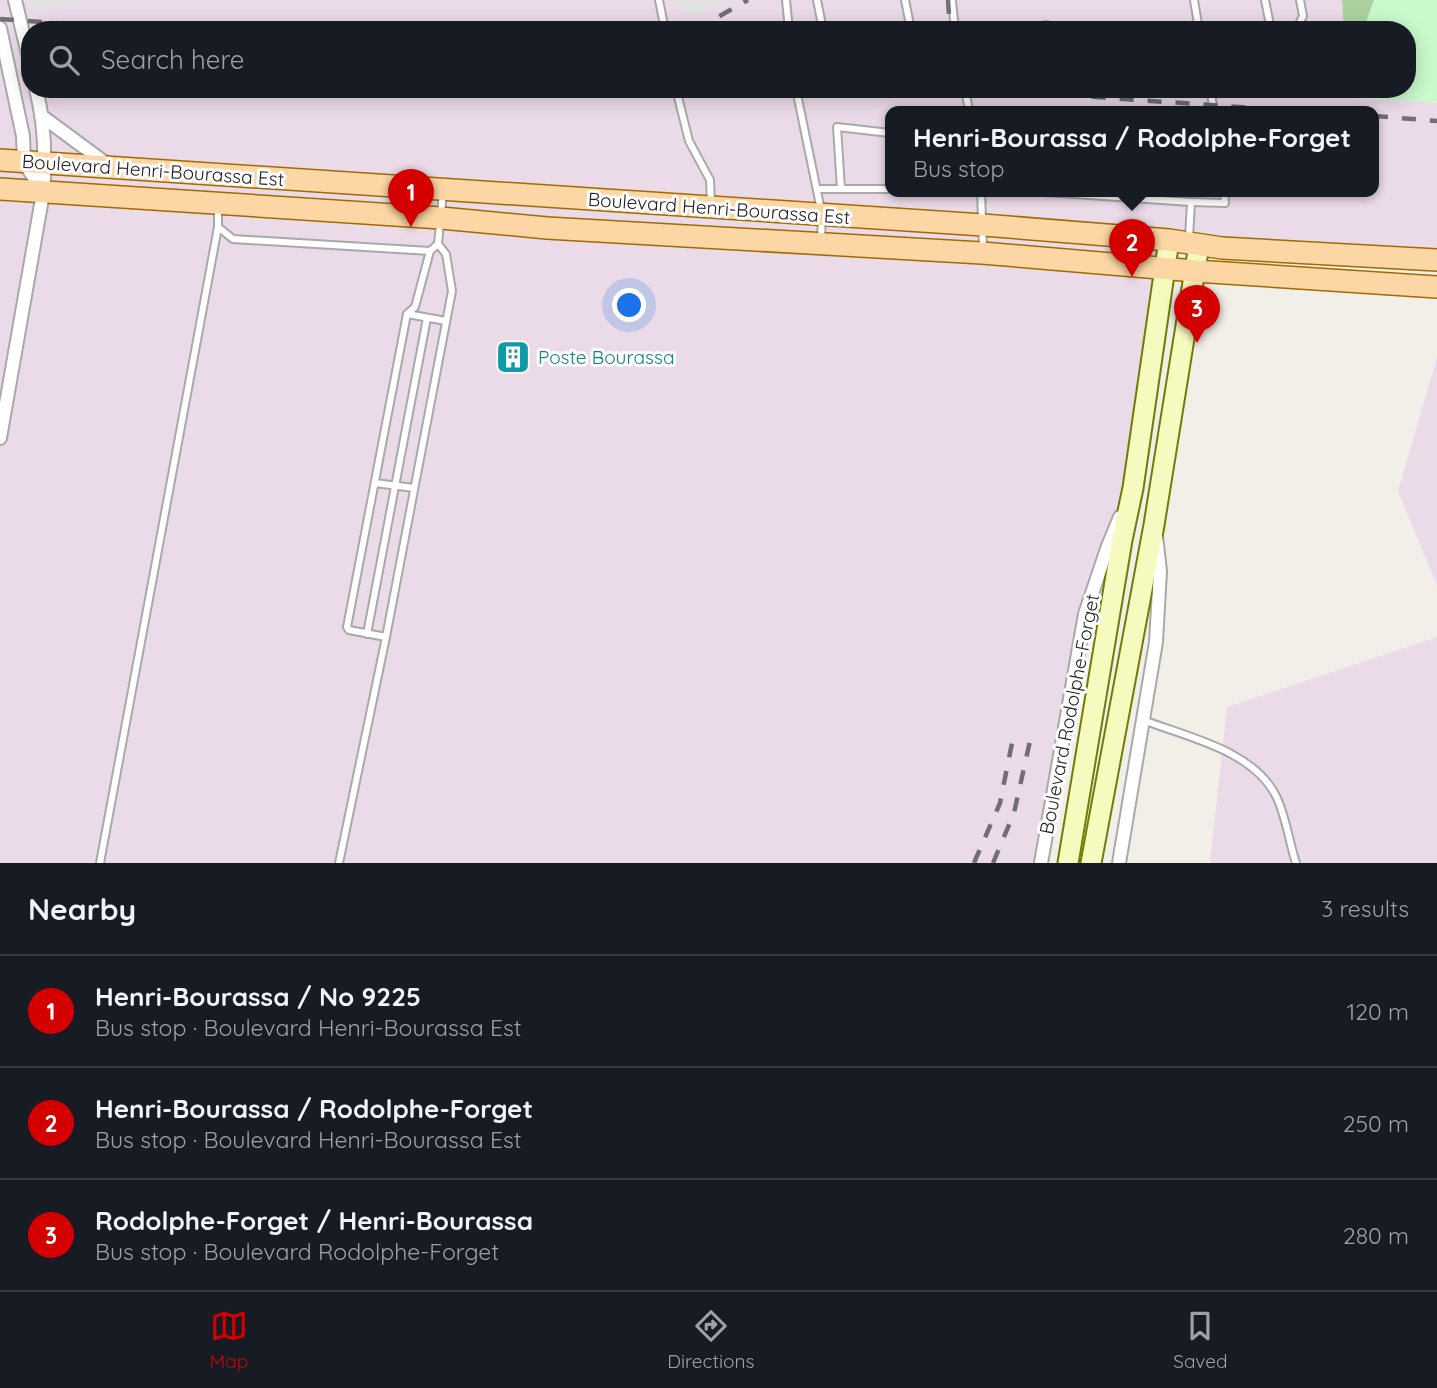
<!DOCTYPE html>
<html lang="en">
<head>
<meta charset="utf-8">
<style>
	:root { --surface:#171b24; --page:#20242c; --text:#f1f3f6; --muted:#9ea1a6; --line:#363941; --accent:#d40000 }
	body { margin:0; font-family:Quicksand,sans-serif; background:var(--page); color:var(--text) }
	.you { position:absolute; left:630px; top:306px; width:24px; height:24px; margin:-18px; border:5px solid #fff; border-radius:50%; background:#1a73e8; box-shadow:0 0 0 10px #1a73e833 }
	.badge { display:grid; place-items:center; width:46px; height:46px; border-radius:50%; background:var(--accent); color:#fff; font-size:23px; font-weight:700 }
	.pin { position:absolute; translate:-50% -58px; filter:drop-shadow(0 2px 4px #0008) }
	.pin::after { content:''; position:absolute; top:37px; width:24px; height:21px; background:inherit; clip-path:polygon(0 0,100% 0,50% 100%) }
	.popup { position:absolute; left:885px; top:106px; width:494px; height:91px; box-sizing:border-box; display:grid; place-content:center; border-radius:14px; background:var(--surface); filter:drop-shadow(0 2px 5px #0005); font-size:23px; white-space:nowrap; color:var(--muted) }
	.popup b { font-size:26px; color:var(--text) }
	.popup::after { content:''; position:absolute; left:50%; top:100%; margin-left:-14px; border:14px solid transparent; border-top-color:var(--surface) }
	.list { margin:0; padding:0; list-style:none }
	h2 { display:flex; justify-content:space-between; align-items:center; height:91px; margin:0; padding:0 28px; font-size:30px }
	h2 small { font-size:23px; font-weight:400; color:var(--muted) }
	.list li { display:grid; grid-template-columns:46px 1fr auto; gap:21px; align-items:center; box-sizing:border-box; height:112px; padding:0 28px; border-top:2px solid var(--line) }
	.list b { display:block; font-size:26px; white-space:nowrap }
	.list p { margin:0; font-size:23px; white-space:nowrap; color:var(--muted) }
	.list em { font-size:23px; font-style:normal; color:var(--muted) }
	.icon { flex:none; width:38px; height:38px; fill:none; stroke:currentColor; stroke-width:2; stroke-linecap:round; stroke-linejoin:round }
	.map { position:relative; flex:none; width:1437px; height:863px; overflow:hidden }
	.search { position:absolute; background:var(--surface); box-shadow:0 4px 18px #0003; left:21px; right:21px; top:21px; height:77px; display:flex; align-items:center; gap:18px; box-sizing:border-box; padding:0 24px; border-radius:28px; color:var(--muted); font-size:26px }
	.sheet { height:427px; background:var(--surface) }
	nav { display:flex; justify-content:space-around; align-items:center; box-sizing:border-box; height:98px; border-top:2px solid var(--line); background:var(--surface); font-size:19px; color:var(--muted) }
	nav a { display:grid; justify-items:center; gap:4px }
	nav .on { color:var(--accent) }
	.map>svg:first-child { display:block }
	.industrial { fill:#ebdbe8; fill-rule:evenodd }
	.forest { fill:#add19e }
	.park { fill:#c8facc }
	.parking { fill:#e2e2e2 }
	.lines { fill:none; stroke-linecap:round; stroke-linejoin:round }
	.lane-casing { stroke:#a9a9a9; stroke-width:10 }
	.street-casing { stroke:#a9a9a9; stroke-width:16 }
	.secondary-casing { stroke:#707d05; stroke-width:23 }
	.primary-casing { stroke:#a06b00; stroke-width:24 }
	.lane { stroke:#fff; stroke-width:6 }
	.street { stroke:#fff; stroke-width:12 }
	.secondary { stroke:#f7fabf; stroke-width:19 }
	.primary { stroke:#fcd6a4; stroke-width:21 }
	.rail { stroke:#707070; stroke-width:4.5; stroke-dasharray:14 14; stroke-linecap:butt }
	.labels { text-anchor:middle; stroke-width:6; stroke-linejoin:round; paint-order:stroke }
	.street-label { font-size:19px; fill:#222; stroke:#fff }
	.culture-label { font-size:19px; fill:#0d838f; stroke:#fff; text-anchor:start }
</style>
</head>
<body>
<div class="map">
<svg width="1437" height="863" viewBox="0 0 1437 863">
	<rect width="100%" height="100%" fill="#f2efe9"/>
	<g class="industrial">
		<path d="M0,0H1342L1344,30H30V89H1340L1338,97L1437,103V253L1169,241L1133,488L1090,595L1043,863H0ZM890,111H1374V191H890Z"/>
		<polygon points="1437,357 1437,585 1398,491"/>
		<polygon points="1437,637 1437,863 1210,863 1227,707"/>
	</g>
	<polygon class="forest" points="1342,0 1437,0 1407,30 1344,30"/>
	<polygon class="park" points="1374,0 1437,0 1437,103 1338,96 1340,89 1407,89 1407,30 1363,30"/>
	<g class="parking">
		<polygon points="27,0 93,0 30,12"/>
		<polygon points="672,0 726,0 696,17 673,6"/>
	</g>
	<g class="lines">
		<g class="lane-casing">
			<g id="lane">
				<polyline points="659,0 665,30"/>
				<polyline points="786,0 789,30"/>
				<polyline points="817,0 823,30"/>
				<polyline points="905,0 911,30"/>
				<polyline points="1194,0 1199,30"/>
				<polyline points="1265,0 1271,30"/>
				<polyline points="952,1 955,30"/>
				<polyline points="1018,30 1047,25 1057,30"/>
				<polyline points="1296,30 1303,16 1300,0"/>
				<polyline points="676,89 689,141 710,180 711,203"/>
				<polyline points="796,89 822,215 821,239"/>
				<polyline points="965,89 969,111"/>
				<polyline points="1210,89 1214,111"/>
				<polyline points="817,189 890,189"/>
				<polyline points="841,189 837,127 890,133"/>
				<polyline points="981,191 983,248"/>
				<polyline points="1030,191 1191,202 1189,238"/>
				<polyline points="1191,202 1225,203 1224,191"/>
				<polyline points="218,207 218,227 233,239 430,251"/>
				<polyline points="438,244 443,192"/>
				<polyline points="407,314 446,321"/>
				<polyline points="375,483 414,488"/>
				<polyline points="367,634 427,318"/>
				<path d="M1143,720C1187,737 1253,750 1276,796C1286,816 1289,842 1296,863"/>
				<polyline points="100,863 218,227"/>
				<polyline points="339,863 386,637 452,291 446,254 438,244 430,251 415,307 407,314 347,627 349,630 386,637"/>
			</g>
		</g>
		<g class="street-casing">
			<g id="street">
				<polyline points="15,0 30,62"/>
				<polyline points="0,28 23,136 24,162 43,192"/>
				<polyline points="43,117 108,165"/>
				<path d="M0,438L43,193C46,157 45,124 36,89"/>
				<polyline points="1041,863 1085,614 1108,546 1120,517"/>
				<polyline points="1119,863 1156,642 1160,571 1156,536"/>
			</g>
		</g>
		<g class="secondary-casing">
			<g id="secondary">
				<polyline points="1068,863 1122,540 1133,488 1169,240"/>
				<polyline points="1091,863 1154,525 1199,245"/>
			</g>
		</g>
		<g class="primary-casing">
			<g id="primary">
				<polyline points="0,160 983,225 1169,240 1222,248 1437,260"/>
				<polyline points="0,189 441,218 547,228 982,253 1195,271 1437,287"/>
			</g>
		</g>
		<use href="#lane" class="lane"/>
		<use href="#street" class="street"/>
		<use href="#secondary" class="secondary"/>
		<use href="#primary" class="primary"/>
		<g class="rail">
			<polyline points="948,0 950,30"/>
			<polyline points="0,19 150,30"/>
			<polyline points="695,30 748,0"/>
			<polyline points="980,89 1296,111"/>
			<polyline points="1374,116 1437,121"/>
			<polyline points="974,863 1000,803 1013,738"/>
			<polyline points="993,863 1014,813 1030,741"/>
		</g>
	</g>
	<defs>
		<g id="building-square" transform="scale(1.75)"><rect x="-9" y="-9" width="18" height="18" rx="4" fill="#0f9aa8" stroke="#fff"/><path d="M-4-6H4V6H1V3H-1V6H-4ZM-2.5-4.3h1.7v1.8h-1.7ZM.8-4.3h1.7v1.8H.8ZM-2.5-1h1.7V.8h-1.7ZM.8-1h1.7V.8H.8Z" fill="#fff"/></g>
	</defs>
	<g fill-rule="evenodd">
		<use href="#building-square" x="513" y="357"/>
	</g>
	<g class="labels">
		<g class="street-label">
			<text transform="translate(153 170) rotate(4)" y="7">Boulevard Henri-Bourassa Est</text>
			<text transform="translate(719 208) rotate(4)" y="7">Boulevard Henri-Bourassa Est</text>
			<text transform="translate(1069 714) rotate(-79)" y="7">Boulevard Rodolphe-Forget</text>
		</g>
		<g class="culture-label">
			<text x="538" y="364">Poste Bourassa</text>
		</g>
	</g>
</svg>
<div class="you"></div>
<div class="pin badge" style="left:411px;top:227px">1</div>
<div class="pin badge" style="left:1132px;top:277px">2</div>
<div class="popup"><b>Henri-Bourassa / Rodolphe-Forget</b>Bus stop</div>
<div class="pin badge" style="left:1197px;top:343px">3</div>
<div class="search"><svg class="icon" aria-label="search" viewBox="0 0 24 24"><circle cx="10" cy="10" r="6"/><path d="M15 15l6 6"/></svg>Search here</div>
</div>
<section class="sheet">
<h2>Nearby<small>3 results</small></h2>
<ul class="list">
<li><span class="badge">1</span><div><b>Henri-Bourassa / No 9225</b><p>Bus stop · Boulevard Henri-Bourassa Est</p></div><em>120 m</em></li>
<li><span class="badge">2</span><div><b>Henri-Bourassa / Rodolphe-Forget</b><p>Bus stop · Boulevard Henri-Bourassa Est</p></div><em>250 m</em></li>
<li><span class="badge">3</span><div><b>Rodolphe-Forget / Henri-Bourassa</b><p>Bus stop · Boulevard Rodolphe-Forget</p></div><em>280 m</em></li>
</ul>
</section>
<nav>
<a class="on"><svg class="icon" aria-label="map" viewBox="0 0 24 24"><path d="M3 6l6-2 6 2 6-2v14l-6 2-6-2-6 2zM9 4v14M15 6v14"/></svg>Map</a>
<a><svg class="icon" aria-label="directions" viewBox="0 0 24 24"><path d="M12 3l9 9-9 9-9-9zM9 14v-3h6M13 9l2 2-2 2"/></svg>Directions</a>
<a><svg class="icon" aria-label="saved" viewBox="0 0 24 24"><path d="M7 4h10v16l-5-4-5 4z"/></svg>Saved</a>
</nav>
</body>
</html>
